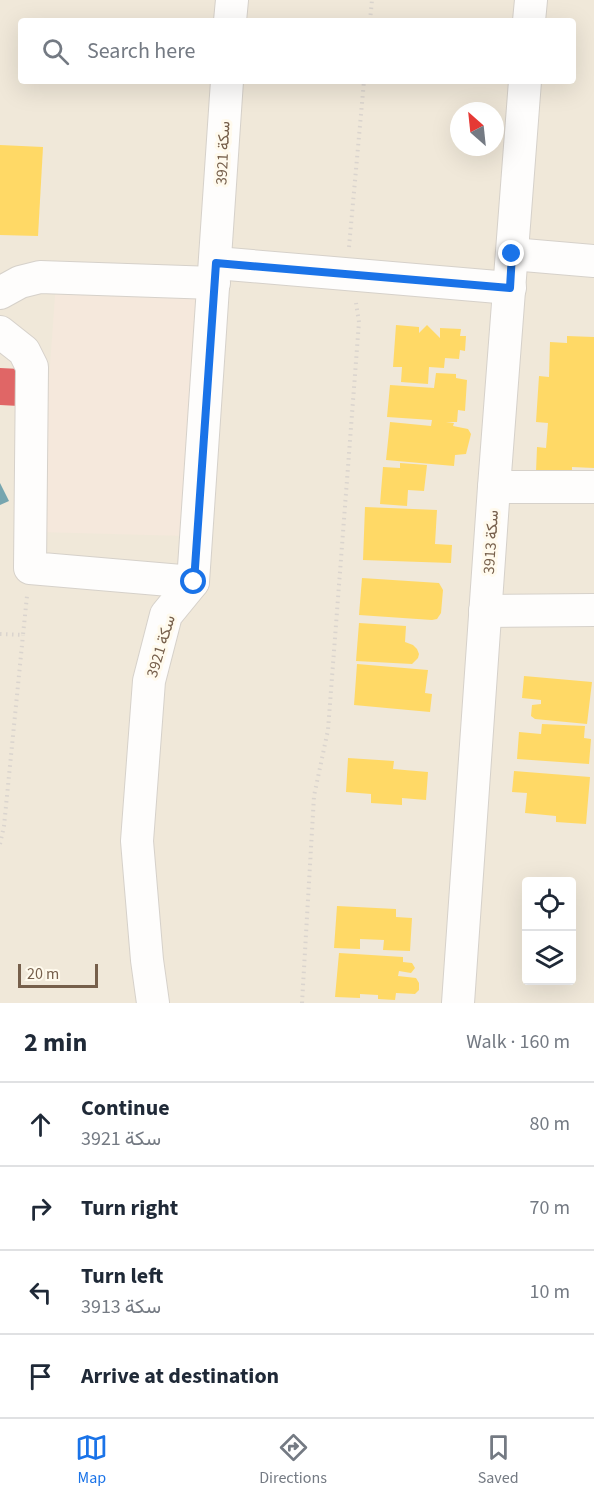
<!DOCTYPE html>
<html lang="en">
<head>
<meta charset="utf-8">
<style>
	:root { --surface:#fff; --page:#f6f6f7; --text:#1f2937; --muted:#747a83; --line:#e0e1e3; --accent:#1a73e8 }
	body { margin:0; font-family:"Source Sans 3",Vazirmatn,sans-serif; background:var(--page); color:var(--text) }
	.controls { position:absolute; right:18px; bottom:18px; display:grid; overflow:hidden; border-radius:6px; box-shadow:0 6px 24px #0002 }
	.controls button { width:54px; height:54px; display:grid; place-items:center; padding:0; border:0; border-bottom:2px solid var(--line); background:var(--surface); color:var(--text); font:30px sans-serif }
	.compass { position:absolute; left:450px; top:102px; width:54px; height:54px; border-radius:50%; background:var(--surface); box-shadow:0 6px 24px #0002; rotate:333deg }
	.scale { position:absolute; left:18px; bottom:15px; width:80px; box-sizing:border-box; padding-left:6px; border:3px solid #765f4b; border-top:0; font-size:16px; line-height:21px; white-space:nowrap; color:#765f4b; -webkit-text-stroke:4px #fffaed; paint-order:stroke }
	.stop { position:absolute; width:18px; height:18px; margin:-14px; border:4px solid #1a73e8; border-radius:50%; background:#fff }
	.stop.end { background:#1a73e8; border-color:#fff; box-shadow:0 2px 6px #0008 }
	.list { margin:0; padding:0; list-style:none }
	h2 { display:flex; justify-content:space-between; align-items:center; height:78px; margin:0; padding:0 24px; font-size:26px }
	h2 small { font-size:20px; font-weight:400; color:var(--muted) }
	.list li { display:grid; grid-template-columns:39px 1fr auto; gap:18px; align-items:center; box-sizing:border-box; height:84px; padding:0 24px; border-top:2px solid var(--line) }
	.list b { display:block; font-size:22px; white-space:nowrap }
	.list p { margin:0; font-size:20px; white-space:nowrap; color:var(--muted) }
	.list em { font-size:20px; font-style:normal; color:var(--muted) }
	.icon { flex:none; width:33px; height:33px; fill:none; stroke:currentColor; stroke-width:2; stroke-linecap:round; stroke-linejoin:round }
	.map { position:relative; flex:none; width:594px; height:1003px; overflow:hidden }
	.search { position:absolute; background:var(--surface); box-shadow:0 6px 24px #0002; left:18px; right:18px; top:18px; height:66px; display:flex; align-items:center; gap:15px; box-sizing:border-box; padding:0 21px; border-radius:6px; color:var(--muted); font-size:22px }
	.sheet { height:414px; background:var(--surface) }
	nav { display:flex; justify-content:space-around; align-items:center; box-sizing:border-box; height:84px; border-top:2px solid var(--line); background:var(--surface); font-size:16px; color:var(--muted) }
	nav a { display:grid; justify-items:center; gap:3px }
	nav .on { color:var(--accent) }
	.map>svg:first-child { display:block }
	.residential { fill:#f0e8d9; fill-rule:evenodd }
	.commercial { fill:#f5e8dc }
	.homes { fill:#ffd966 }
	.shops { fill:#e06666 }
	.public { fill:#76a5af }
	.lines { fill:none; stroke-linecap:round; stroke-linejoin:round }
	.minor-casing { stroke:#d6d1ca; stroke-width:34 }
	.path { stroke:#dad4ce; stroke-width:4; stroke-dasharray:1.5 4.5; stroke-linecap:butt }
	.minor { stroke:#fefdfc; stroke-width:32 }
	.route { stroke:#1a73e8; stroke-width:8 }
	.labels { text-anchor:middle; stroke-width:6; stroke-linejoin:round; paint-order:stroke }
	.street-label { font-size:16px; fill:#765f4b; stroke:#fffaed }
</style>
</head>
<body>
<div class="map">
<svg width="594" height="1003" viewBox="0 0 594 1003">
	<rect width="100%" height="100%" fill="#f7f4ec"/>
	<path class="residential" d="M0,0H594V1003H0ZM21,21H573V81H21ZM459,111H495V147H459ZM526,882H572V980H526Z"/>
	<polygon class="commercial" points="56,282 205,292 187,536 38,532"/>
	<g class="homes">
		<polygon points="0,145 43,147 38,236 0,235"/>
		<polygon points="396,325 419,327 419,333 427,325 440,338 440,328 461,329 460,336 466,336 465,351 460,350 459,359 445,358 444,368 429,367 428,384 401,382 402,367 393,367"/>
		<polygon points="567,336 594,337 594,468 572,467 572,474 536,472 537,447 546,448 548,423 536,422 539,376 549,377 550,342 567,343"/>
		<polygon points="436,373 456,374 456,378 467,380 465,411 458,410 457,422 446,422 454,423 453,426 468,429 471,434 466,454 455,455 454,466 386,460 390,422 431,426 432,420 387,417 390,385 434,388"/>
		<polygon points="400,463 427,465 424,491 408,490 407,506 380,504 383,467 400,468"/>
		<polygon points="365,507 437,510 435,544 452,545 451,563 363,560"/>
		<polygon points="362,578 439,583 443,590 441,613 437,619 432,620 359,615"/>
		<polygon points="359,623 406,626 405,642 413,645 417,649 419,654 418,658 412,664 356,661"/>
		<polygon points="357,664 428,670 425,693 432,694 430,712 354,705"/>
		<polygon points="524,676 592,682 587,724 535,719 531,716 532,705 541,704 541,700 522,698"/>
		<polygon points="542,724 585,726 584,738 591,739 589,764 517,759 519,732 541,734"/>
		<polygon points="348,758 394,761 393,769 428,772 426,800 402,798 402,805 371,803 371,794 346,792"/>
		<polygon points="514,771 590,777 586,824 556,822 556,816 525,813 527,793 512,792"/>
		<polygon points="337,906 396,909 396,917 412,918 410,951 383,950 384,940 360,939 360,949 334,948"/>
		<polygon points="339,953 403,957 403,962 412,963 415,968 411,973 399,971 398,976 416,978 419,983 419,990 415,994 396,993 395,1000 378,999 378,995 360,994 360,998 335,997"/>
	</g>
	<polygon class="shops" points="0,368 20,369 19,406 0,405"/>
	<polygon class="public" points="0,483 9,501 0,505"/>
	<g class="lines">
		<g class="minor-casing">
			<g id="minor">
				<polyline points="230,21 232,0"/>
				<polyline points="529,21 531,0"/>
				<polyline points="512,254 594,261"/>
				<polyline points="216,263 510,288"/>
				<polyline points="0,293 20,282 40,277 214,283"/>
				<polyline points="0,332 24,351 32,367 30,568 193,582"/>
				<polyline points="494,487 594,487"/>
				<polyline points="485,611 594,610"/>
				<polyline points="153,1003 147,960 137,841 149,681 166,615 193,582 227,81"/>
				<polyline points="458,1003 494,487 525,81"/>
			</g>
		</g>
		<g class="path">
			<polyline points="370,21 372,0"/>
			<polyline points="349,247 364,81"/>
			<polyline points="0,634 23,635 27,596"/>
			<polyline points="0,844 4,826 23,635"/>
			<polyline points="302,1003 314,796 328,730 359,322 356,303"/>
		</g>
		<use href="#minor" class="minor"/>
	</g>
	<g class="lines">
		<polyline class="route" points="194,582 216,263 510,288 512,254"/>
	</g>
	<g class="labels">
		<g class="street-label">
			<text transform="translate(222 153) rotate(-87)" y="6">سكة 3921</text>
			<text transform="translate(490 542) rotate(-86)" y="6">سكة 3913</text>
			<text transform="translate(160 646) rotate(-73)" y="6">سكة 3921</text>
		</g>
	</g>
</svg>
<div class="controls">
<button><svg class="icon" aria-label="locate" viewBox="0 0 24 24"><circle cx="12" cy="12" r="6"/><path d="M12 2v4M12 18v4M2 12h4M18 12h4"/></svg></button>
<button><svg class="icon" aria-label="layers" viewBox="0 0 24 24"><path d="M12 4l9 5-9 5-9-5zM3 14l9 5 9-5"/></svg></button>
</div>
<svg class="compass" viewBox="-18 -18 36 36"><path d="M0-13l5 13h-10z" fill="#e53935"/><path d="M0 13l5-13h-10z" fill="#747a83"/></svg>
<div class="scale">20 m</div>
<div class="stop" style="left:194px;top:582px"></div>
<div class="stop end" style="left:512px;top:254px"></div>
<div class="search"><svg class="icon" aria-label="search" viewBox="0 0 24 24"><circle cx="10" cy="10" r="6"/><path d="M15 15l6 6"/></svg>Search here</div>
</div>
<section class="sheet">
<h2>2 min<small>Walk · 160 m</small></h2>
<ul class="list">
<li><svg class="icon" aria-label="ahead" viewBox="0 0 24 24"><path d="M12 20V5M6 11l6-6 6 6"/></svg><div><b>Continue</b><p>سكة 3921</p></div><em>80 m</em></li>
<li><svg class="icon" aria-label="right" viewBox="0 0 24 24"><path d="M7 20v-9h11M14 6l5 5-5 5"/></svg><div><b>Turn right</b></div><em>70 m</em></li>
<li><svg class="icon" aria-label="left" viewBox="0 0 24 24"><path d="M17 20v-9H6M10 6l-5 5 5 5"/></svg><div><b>Turn left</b><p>سكة 3913</p></div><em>10 m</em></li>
<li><svg class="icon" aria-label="arrive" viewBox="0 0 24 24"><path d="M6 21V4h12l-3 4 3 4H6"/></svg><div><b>Arrive at destination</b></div></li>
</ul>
</section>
<nav>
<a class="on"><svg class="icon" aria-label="map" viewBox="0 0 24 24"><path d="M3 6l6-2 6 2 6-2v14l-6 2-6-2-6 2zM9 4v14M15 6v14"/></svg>Map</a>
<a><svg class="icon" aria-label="directions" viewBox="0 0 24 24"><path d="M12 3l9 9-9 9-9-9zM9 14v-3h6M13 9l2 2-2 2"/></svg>Directions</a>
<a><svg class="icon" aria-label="saved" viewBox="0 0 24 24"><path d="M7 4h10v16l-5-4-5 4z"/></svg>Saved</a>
</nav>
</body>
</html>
